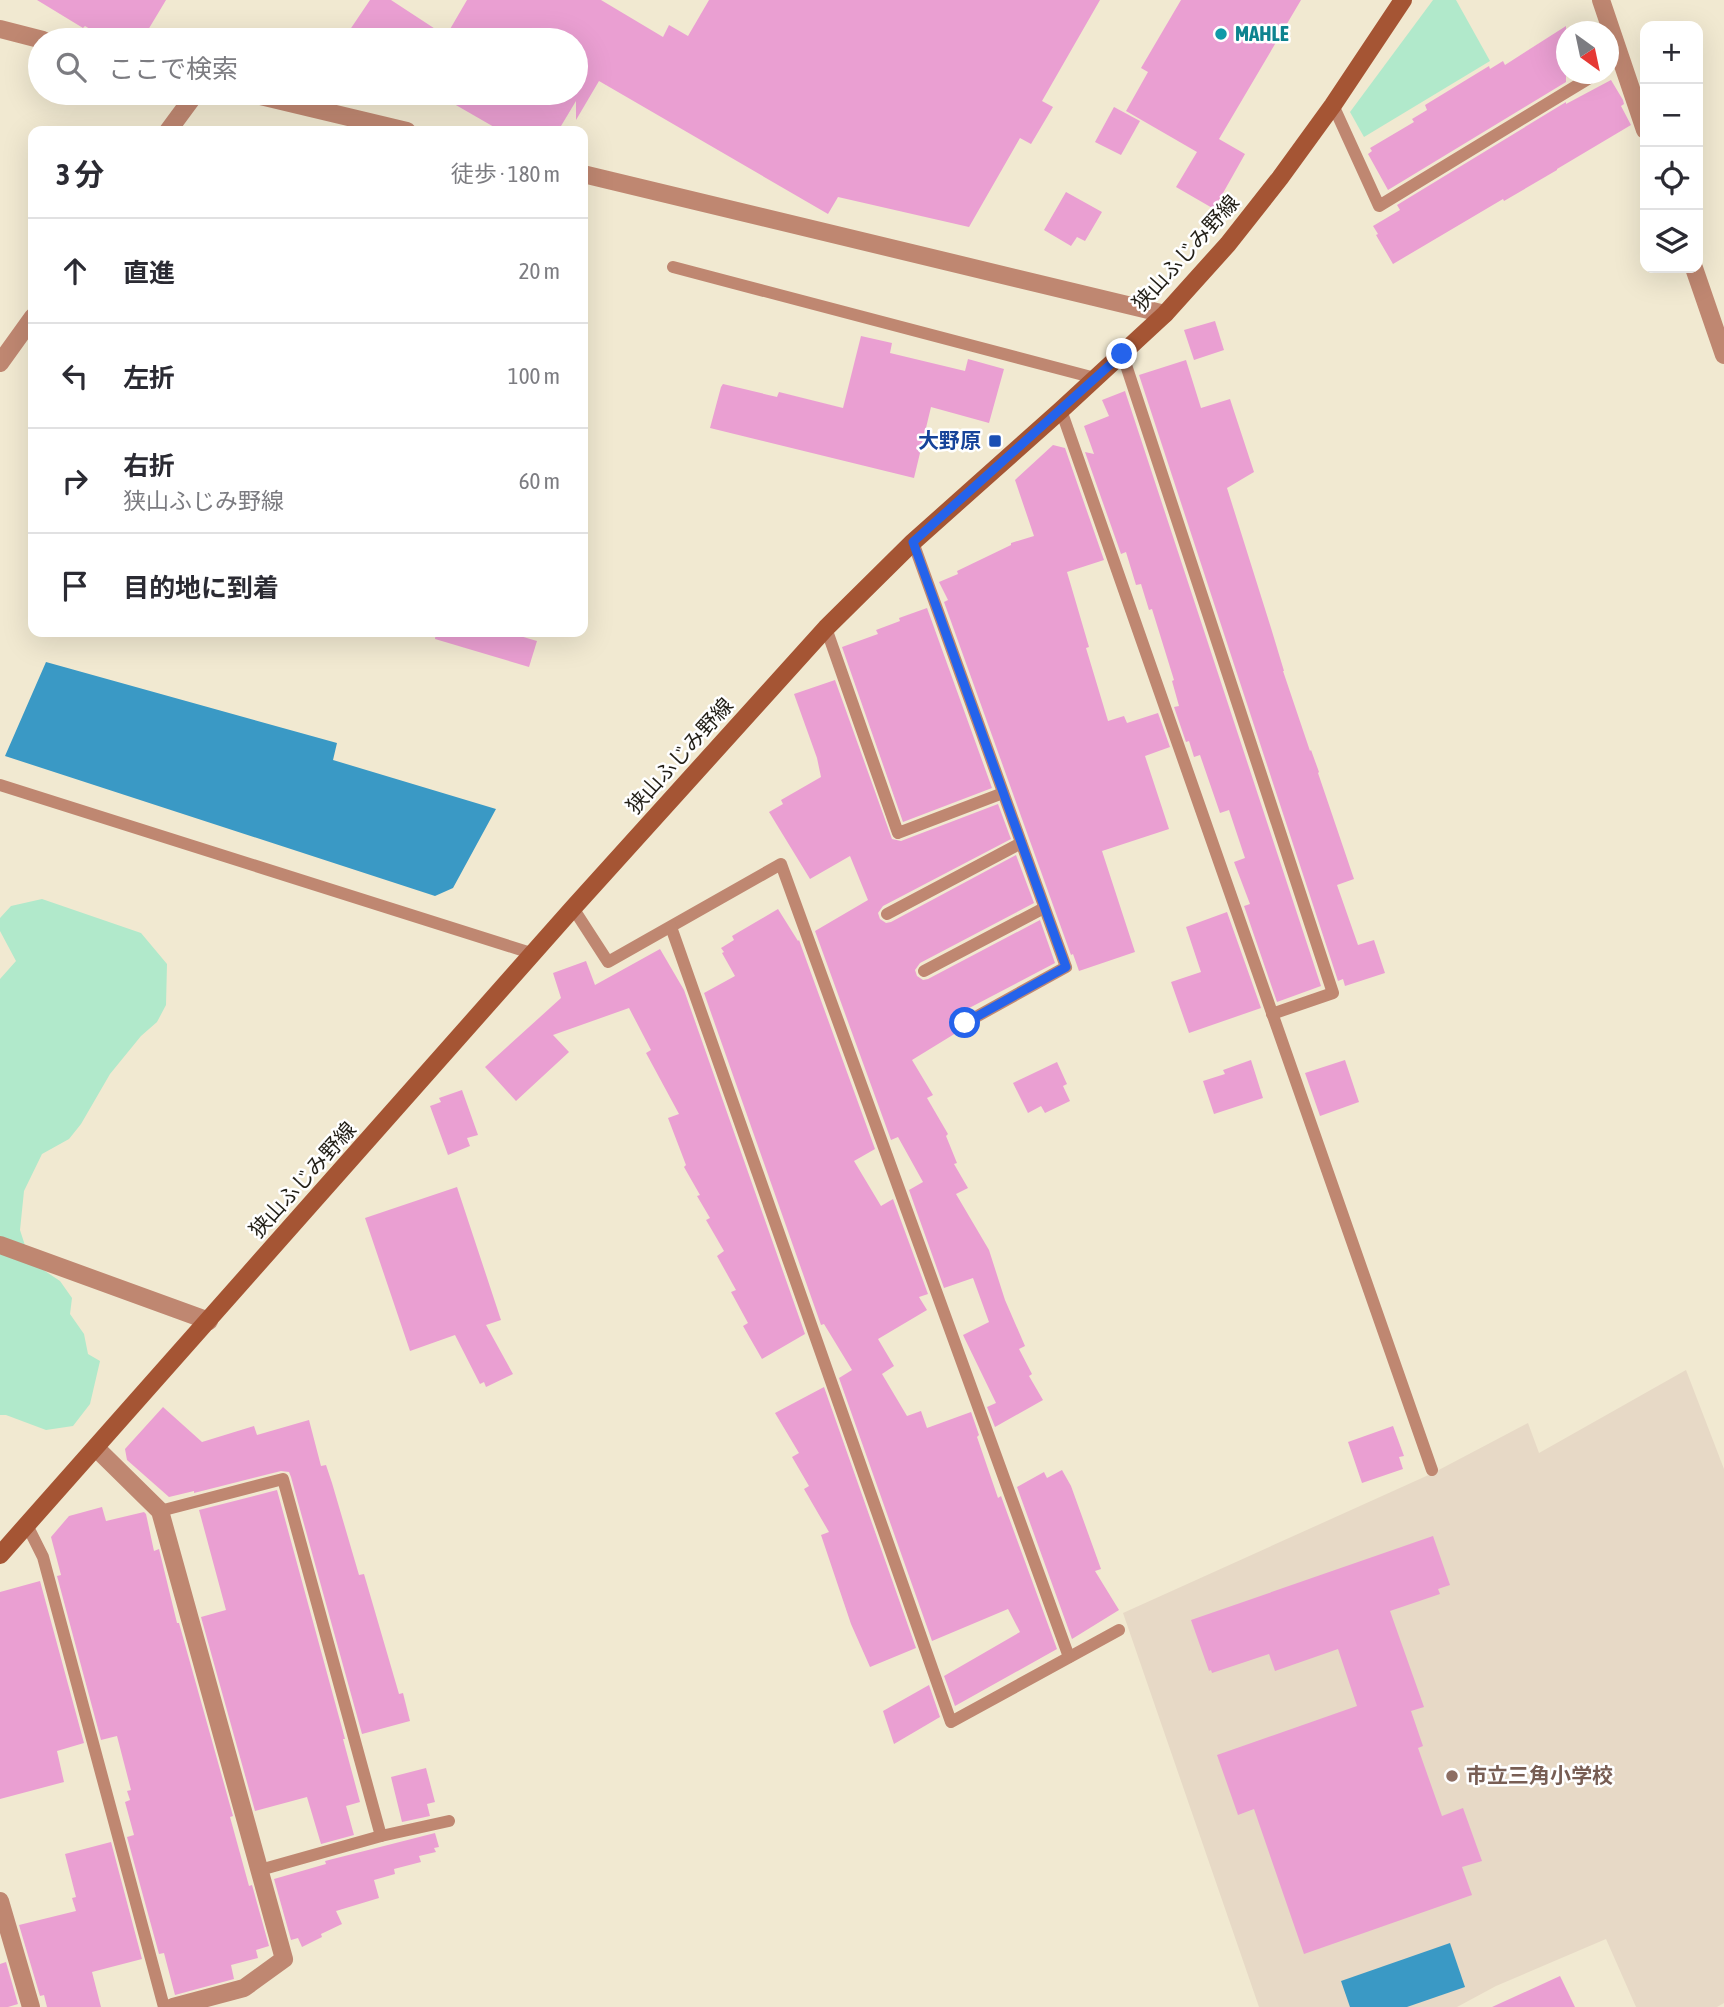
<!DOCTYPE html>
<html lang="ja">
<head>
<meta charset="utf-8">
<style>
	:root { --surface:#fff; --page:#f7f7f7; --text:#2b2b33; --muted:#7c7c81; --line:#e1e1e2 }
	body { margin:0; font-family:"Asap Condensed","Noto Sans JP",sans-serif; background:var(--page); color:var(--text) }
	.controls { position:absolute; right:21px; top:21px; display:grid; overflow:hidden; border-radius:14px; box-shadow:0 7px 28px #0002 }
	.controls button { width:63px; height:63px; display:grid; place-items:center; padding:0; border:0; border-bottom:2px solid var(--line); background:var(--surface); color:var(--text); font:35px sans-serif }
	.compass { position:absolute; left:1556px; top:21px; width:63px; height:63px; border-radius:50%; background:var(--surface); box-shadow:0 7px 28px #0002; rotate:147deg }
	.stop { position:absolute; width:21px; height:21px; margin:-16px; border:5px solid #2563eb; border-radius:50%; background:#fff }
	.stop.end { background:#2563eb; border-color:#fff; box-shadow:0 2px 7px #0008 }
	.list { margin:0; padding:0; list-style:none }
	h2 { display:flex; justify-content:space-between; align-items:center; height:91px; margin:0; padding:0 28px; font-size:30px }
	h2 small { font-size:23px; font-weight:400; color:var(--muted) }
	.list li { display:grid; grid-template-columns:46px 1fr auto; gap:21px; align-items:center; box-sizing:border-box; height:105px; padding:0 28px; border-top:2px solid var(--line) }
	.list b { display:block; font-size:26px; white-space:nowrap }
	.list p { margin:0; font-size:23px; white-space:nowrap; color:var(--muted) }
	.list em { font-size:23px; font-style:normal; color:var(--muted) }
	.icon { flex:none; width:38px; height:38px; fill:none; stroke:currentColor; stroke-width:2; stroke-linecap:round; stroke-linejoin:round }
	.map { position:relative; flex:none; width:1724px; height:2007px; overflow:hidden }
	.search { position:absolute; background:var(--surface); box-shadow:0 7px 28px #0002; left:28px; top:28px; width:560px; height:77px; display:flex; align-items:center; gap:18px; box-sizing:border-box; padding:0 24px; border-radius:38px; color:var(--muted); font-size:26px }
	.panel { position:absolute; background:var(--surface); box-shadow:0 7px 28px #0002; left:28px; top:126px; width:560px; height:511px; border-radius:14px }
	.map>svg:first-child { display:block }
	.education { fill:#e7d9c6 }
	.green { fill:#b1e9cb }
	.water { fill:#3a99c5 }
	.building { fill:#ea9fd2 }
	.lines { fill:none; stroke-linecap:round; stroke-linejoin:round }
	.service { stroke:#bf8771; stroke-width:12 }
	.minor { stroke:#bf8771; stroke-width:18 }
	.secondary { stroke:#a55534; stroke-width:18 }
	.route { stroke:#2563eb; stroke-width:9 }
	.culture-dot { fill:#0f9aa8; stroke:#fff; stroke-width:2.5 }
	.transit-dot { fill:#1a4fb4; stroke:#fff; stroke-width:2.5 }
	.education-dot { fill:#8d6e63; stroke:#fff; stroke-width:2.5 }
	.labels { text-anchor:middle; stroke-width:5; stroke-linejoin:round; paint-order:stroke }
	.culture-label { font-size:21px; font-weight:bold; fill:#0d838f; stroke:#fff; text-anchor:start }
	.street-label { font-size:21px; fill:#221f17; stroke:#fff }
	.transit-label { font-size:21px; font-weight:bold; fill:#164399; stroke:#fff; text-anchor:end }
	.education-label { font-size:21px; font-weight:bold; fill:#785e54; stroke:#fff; text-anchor:start }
</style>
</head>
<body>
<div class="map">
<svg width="1724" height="2007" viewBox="0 0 1724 2007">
	<rect width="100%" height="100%" fill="#f1e9d1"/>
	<polygon class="education" points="1686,1370 1724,1469 1724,2003 1717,2007 1636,2007 1606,1939 1496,1986 1457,2007 1259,2007 1123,1613 1433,1473 1528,1423 1539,1453"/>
	<g class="green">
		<polygon points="1433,0 1456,0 1490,61 1364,137 1350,112"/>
		<polygon points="42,899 141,933 167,964 166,1005 157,1022 141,1036 110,1074 81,1124 69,1139 42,1154 24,1191 20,1230 30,1261 60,1281 72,1298 70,1314 84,1334 88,1354 100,1361 90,1404 73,1426 46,1430 6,1415 0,1415 0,979 16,961 0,931 0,918 11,906"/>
	</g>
	<g class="water">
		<polygon points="46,662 337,743 333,760 496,809 453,888 435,896 5,756"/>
		<polygon points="1450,1943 1465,1987 1407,2007 1350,2007 1341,1981"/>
	</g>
	<g class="building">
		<polygon points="37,0 166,0 142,40 108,40 85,26 83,28"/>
		<polygon points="370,0 391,0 446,36 467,0 601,0 663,37 669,25 688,36 709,0 1100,0 1042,101 1053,107 1031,144 1020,138 969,227 838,197 828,214 599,81 576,120 576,101 558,131 501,131 435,93 576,93 576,40 343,40"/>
		<polygon points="1181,0 1301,0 1219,139 1245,154 1214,209 1176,187 1197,152 1126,111 1148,72 1141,68"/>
		<polygon points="1566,26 1566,82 1388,190 1368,154 1372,151 1370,148 1414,122 1412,119 1427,110 1425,105 1489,66 1490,69 1503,61 1505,65"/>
		<polygon points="1611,80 1623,100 1624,104 1621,106 1631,125 1557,169 1557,170 1504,201 1503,199 1393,264 1376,235 1378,234 1373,226 1400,210 1397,205 1566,102 1566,104"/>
		<polygon points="1114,107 1140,121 1121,155 1095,142"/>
		<polygon points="1066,192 1102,212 1085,241 1077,237 1071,246 1044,230"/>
		<polygon points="1215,321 1224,350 1194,360 1184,330"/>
		<polygon points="861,336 892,343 890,353 965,371 968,359 1004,369 989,423 931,407 914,478 710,428 721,387 723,384 777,397 779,392 843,408"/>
		<polygon points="1186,360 1201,408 1230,399 1254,472 1227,488 1271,628 1284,671 1283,671 1310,751 1311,750 1319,772 1318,773 1354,879 1337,885 1358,945 1374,940 1385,973 1345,986 1343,979 1338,981 1139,375"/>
		<polygon points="1125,391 1321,986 1277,1002 1244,906 1250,904 1234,862 1245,858 1229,810 1220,813 1200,755 1194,757 1189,741 1186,742 1174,707 1179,706 1172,681 1174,680 1152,609 1149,610 1141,584 1136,585 1126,552 1121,554 1085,452 1094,454 1084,426 1109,416 1102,400"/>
		<polygon points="1053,445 1065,448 1104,560 1067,572 1089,647 1086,648 1108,721 1124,716 1127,723 1158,713 1170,747 1145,756 1169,829 1102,851 1135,952 1079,971 1073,954 1071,955 944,602 948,600 939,582 958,574 957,571 1011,545 1011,543 1034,536 1015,480"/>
		<polygon points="927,608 992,788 903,822 842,647 878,634 876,630 900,621 899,618"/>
		<polygon points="436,632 506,632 537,641 529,667 435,639"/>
		<polygon points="835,680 892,839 901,841 998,804 1011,839 883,906 878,913 880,919 886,923 891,922 1016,855 1034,903 920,963 915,970 917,976 923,980 928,979 1040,920 1055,963 952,1017 949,1020 956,1033 912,1060 933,1095 927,1098 948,1134 946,1136 957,1163 954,1164 968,1188 956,1194 989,1250 1005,1300 1025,1346 1019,1349 1032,1374 1029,1376 1043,1400 995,1427 987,1407 996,1403 963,1335 989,1322 973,1278 944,1288 909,1190 923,1182 898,1137 891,1140 815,931 868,900 850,856 810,879 769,812 783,804 781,800 821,777 817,758 794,694"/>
		<polygon points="778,909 798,941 799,940 875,1149 854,1161 881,1206 893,1199 928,1294 919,1297 927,1310 878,1339 894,1366 882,1374 907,1416 921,1411 927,1428 971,1412 979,1435 977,1437 998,1498 1001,1496 1057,1649 955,1706 944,1676 1020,1632 1008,1609 932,1641 839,1378 852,1370 824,1324 821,1325 704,993 735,976 722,953 724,952 721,948 734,940 732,936"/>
		<polygon points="1227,912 1261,1008 1189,1033 1171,982 1201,972 1186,927"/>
		<polygon points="660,949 684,990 805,1334 762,1359 743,1326 748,1323 731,1292 736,1290 717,1256 724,1251 706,1220 710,1218 697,1196 700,1195 684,1167 686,1165 668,1118 679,1114 646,1053 651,1050 629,1008 553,1035 569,1052 516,1101 485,1067 561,998 553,973 586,961 595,985"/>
		<polygon points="1251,1060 1263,1098 1214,1114 1203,1081 1225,1074 1223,1070"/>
		<polygon points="1345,1060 1359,1102 1320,1116 1305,1073"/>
		<polygon points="1057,1062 1067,1084 1063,1086 1070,1101 1045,1113 1041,1106 1028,1113 1013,1083"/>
		<polygon points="462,1090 478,1135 467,1138 470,1146 448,1155 430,1106 441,1102 439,1098"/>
		<polygon points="457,1187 501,1320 486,1325 513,1374 486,1387 484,1382 480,1384 455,1335 410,1351 365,1218"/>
		<polygon points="824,1387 916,1648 870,1667 851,1624 821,1535 829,1532 804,1489 809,1486 792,1457 799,1453 775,1413"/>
		<polygon points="163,1407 202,1442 254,1426 257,1435 309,1420 321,1466 326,1465 332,1483 359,1575 364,1574 399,1694 403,1693 410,1721 362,1734 291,1477 289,1472 281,1471 194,1493 194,1491 169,1497 127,1460 125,1449"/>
		<polygon points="1393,1426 1404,1456 1399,1457 1403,1469 1362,1483 1348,1442"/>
		<polygon points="1062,1470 1071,1486 1101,1569 1095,1571 1119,1610 1072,1639 1017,1487 1044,1472 1047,1478"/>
		<polygon points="277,1490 345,1739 343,1739 360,1802 346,1806 354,1835 321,1844 307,1797 255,1811 201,1617 226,1610 199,1510"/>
		<polygon points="102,1507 106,1521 144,1512 146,1514 154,1551 159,1549 177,1623 179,1623 233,1816 230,1817 249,1886 252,1885 269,1946 256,1950 258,1958 231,1965 234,1979 175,1995 164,1953 159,1954 127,1837 134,1835 125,1802 130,1800 127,1791 131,1790 117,1736 101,1740 57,1576 61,1575 51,1537 69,1516"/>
		<polygon points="1433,1536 1450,1585 1438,1589 1440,1594 1390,1611 1424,1707 1411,1711 1423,1746 1418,1748 1442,1816 1463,1808 1482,1861 1462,1867 1472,1895 1304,1954 1254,1809 1238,1815 1217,1755 1357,1706 1338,1649 1275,1671 1269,1654 1212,1673 1211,1670 1209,1671 1191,1620"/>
		<polygon points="40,1581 84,1743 57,1751 64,1782 0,1799 0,1592"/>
		<polygon points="929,1685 940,1717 894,1744 883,1711"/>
		<polygon points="426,1768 435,1802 427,1804 430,1816 402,1822 391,1777"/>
		<polygon points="435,1833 439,1847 434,1848 436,1852 419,1856 421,1862 394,1869 395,1874 374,1880 379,1898 336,1911 342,1924 321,1934 322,1937 302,1947 298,1938 291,1940 274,1879 326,1864 325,1861"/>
		<polygon points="111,1842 142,1959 92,1972 101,2007 47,2007 44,1995 40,1996 19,1925 76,1911 72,1898 76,1897 65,1854"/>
		<polygon points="6,1962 18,2004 8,2007 0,2007 0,1964"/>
		<polygon points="1560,1976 1575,2007 1492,2007"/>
	</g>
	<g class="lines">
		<g class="service">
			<polyline points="1333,105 1379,206 1596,74"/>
			<polyline points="673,267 1095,378"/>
			<polyline points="1122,353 1333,993 1272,1014"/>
			<polyline points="1061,410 1432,1470"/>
			<polyline points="913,542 1066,967 965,1023"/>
			<polyline points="826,628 898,833 1003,793"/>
			<polyline points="0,785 534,954"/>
			<polyline points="573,908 608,962 781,864 1069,1657"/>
			<polyline points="887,914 1021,843"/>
			<polyline points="671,927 951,1722 1119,1630"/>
			<polyline points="924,971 1044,908"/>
			<polyline points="160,1511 283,1479 381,1836"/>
			<polyline points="27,1525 43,1557 164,2007"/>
			<polyline points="260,1870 381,1836 449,1821"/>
		</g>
		<g class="minor">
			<polyline points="1601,0 1645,130"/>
			<polyline points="0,29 43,40"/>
			<polyline points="248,93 407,131"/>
			<polyline points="168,131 196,93"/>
			<polyline points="583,174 1165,314"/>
			<polyline points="1694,268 1724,355"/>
			<polyline points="0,363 33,317"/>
			<polyline points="0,1245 209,1321"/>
			<polyline points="96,1448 160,1511 284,1959 244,1988 173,2007"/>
			<polyline points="0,1901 31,2007"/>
		</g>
		<polyline class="secondary" points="0,1555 573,908 826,628 913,542 1061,410 1165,314 1228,244 1280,178 1333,105 1403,0"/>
	</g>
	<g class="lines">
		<polyline class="route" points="965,1023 1066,967 913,542 1122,354"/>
	</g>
	<circle class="culture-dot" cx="1221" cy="34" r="7"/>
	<rect class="transit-dot" x="988" y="434" width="14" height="14" rx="3.5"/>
	<circle class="education-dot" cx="1452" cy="1776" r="7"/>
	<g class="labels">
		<g class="culture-label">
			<text x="1235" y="41">MAHLE</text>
		</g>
		<g class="street-label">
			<text transform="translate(1186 253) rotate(-48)" y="7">狭山ふじみ野線</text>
			<text transform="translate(680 756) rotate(-48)" y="7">狭山ふじみ野線</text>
			<text transform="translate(303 1180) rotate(-48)" y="7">狭山ふじみ野線</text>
		</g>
		<g class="transit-label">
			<text x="981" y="448">大野原</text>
		</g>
		<g class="education-label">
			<text x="1466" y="1783">市立三角小学校</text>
		</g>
	</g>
</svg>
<div class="controls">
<button>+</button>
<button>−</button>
<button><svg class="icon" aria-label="locate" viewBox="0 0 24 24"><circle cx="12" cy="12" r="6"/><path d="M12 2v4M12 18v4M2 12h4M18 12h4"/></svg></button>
<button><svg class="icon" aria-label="layers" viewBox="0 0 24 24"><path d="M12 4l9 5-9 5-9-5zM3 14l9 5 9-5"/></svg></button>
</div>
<svg class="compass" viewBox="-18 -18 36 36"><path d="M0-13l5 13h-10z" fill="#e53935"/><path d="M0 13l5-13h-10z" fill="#7c7c81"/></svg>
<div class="stop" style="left:965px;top:1023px"></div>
<div class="stop end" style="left:1122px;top:354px"></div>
<div class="search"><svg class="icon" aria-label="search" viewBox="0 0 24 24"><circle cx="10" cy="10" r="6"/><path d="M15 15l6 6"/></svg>ここで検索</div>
<section class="panel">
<h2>3 分<small>徒歩 · 180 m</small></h2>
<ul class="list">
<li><svg class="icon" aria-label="ahead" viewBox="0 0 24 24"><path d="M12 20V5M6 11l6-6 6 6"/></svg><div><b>直進</b></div><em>20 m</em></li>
<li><svg class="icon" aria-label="left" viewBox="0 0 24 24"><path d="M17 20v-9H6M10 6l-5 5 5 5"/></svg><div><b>左折</b></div><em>100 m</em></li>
<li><svg class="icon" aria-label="right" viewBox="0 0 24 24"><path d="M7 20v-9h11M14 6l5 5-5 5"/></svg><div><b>右折</b><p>狭山ふじみ野線</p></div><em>60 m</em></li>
<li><svg class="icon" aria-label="arrive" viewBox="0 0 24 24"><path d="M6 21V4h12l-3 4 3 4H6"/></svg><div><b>目的地に到着</b></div></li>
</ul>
</section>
</div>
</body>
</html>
